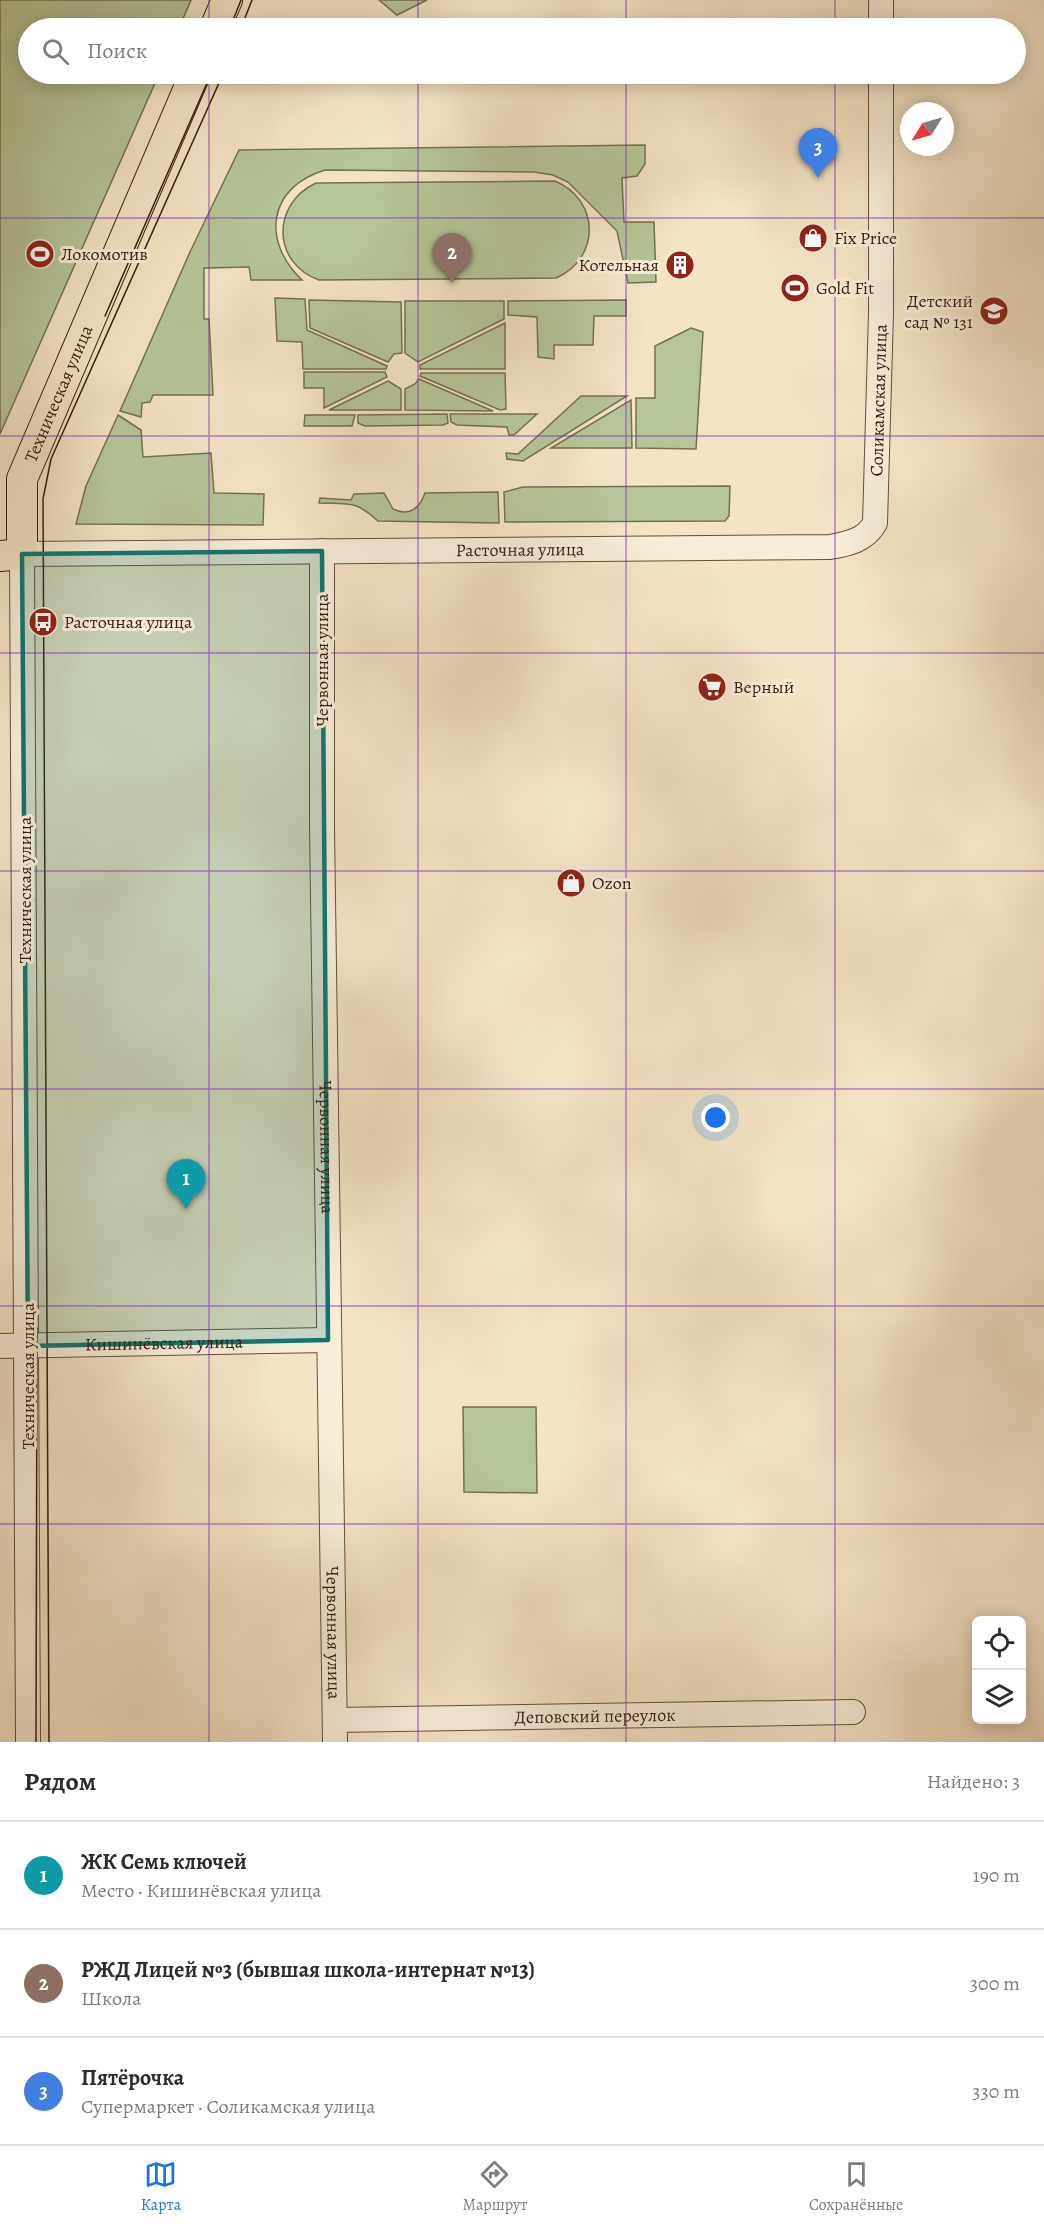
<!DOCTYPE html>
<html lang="ru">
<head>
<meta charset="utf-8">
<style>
	:root { --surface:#fff; --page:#f2f2f3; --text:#2b2b33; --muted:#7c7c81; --line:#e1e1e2; --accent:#1a73e8 }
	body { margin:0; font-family:Alegreya,serif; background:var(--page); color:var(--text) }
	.controls { position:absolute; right:18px; bottom:18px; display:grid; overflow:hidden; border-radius:9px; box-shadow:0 3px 15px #0003 }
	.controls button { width:54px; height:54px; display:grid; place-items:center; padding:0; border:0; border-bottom:2px solid var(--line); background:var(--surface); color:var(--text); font:30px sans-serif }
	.compass { position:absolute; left:900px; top:102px; width:54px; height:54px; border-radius:50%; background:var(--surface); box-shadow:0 3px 15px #0003; rotate:233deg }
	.you { position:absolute; left:716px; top:1118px; width:21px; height:21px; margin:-15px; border:4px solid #fff; border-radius:50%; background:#1a73e8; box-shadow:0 0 0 9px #1a73e833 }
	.badge { display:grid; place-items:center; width:39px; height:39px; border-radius:50%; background:var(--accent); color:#fff; font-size:20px; font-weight:700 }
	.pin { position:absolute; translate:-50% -50px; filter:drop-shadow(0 2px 3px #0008) }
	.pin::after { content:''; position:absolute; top:32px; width:21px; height:18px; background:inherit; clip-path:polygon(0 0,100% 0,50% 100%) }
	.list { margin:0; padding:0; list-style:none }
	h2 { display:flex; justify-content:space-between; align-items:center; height:78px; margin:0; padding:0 24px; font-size:26px }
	h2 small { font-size:20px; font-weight:400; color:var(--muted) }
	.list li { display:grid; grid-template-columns:39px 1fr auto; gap:18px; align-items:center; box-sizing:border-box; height:108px; padding:0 24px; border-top:2px solid var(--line) }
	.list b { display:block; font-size:22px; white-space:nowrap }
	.list p { margin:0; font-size:20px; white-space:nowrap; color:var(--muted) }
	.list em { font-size:20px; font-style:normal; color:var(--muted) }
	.icon { flex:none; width:33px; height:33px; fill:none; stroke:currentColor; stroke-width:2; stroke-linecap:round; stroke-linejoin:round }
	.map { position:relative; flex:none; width:1044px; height:1742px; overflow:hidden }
	.search { position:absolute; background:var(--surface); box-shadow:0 3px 15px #0003; left:18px; right:18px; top:18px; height:66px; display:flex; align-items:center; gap:15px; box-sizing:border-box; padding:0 21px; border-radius:33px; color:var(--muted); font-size:22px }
	.sheet { height:402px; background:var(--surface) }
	nav { display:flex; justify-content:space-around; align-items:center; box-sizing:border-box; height:84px; border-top:2px solid var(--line); background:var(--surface); font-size:16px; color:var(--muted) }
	nav a { display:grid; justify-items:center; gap:3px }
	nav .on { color:var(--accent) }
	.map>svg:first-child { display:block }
	.green { fill:#b6c598; stroke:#747053; stroke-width:1.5 }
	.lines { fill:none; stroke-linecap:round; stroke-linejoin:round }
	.minor-casing { stroke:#634e3c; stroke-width:26 }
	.major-casing { stroke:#331c0e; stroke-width:32 }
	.minor { stroke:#f7edda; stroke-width:24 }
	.major { stroke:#f3e4c6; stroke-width:30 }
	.tram { stroke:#331c0e; stroke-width:1.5 }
	.marked { fill:#0f766e; fill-opacity:0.2; stroke:#0f766e; stroke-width:4.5; stroke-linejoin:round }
	.grid { fill:none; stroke:#7b2cbf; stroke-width:1.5; stroke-opacity:0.55 }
	.labels { text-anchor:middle; stroke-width:6; stroke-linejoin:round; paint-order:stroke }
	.poi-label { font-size:18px; fill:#331c0e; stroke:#f7edda; text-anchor:start }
	.street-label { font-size:18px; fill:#331c0e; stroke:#f7edda }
</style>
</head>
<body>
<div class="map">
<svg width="1044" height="1742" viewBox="0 0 1044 1742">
	<rect width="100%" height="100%" fill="#f3e4c6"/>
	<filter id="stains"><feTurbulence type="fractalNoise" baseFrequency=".00333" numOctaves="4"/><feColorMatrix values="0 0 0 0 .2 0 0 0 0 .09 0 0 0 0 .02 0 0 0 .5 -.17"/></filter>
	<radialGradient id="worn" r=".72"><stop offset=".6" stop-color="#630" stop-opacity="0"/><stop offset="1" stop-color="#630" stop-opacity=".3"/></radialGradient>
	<g class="green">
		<polygon points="0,0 191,0 179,28 28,28 28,74 159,74 0,434"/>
		<polygon points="379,0 427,0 397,15"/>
		<path d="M645,145V164L637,176L622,178L624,222H654L656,282L628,283L617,231L568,182L553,175L534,172L325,170C268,187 261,241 302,280H251L249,267L204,268V319H209L213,395H153L150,402L142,403L141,417L120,411L190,252L239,150Z"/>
		<path d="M555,181C600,200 601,258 556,278L319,280C272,263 271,204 316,183Z"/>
		<polygon points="275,298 305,299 307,330 387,366 386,369 303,369 302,342 277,341"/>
		<polygon points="309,300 401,302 402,353 394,354 388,362 310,328"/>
		<polygon points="626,300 626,316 594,316 593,345 554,345 554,359 538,357 537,317 508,315 508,301"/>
		<polygon points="405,301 504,301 504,319 418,362 405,353"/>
		<polygon points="505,323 505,369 420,369 420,365"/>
		<polygon points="691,328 703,332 696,449 636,448 636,398 655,398 655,346"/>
		<polygon points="304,372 385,372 387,377 324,408 324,388 304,388"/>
		<polygon points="421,373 505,373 506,409 500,410 420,376"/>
		<polygon points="419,379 493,411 405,410 405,389 415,384"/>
		<polygon points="388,381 401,389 401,410 329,410"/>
		<polygon points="581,396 627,396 523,461 507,459 506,453 518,454"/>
		<polygon points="631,400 632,448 551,448"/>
		<polygon points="447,414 448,423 443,425 365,426 358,423 358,415"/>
		<polygon points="450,414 537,414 514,435 509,435 507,427 457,425 451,422"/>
		<polygon points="118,415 141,430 143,457 211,453 214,493 264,494 263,525 76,524 86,486"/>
		<polygon points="305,415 355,415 352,426 304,426"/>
		<polygon points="730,486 729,516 725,521 505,522 504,492 523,487"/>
		<path d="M498,492L499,523L378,521C355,500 349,504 319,503L320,498L351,500L354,494L384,493L393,509C409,517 420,508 425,493Z"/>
		<polygon points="463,1407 536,1407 537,1493 464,1492"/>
	</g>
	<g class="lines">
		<g class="minor-casing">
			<g id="minor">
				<polyline points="881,0 881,28"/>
				<path id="s1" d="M322,551V827L335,1742"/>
				<path id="s2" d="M0,1346L328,1340"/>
				<path id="s3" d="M335,1720L853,1712"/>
				<path id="s4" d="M28,1742L22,554L830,547C848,544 866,540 875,523L881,313V74"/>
			</g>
		</g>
		<g class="major-casing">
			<g id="major">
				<polyline points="215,28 227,0"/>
				<path id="s5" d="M0,556L22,554V479L195,74"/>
			</g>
		</g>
		<use href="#minor" class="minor"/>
		<use href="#major" class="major"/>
		<g class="tram">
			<polyline points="230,28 241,0"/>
			<polyline points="241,28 252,0"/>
			<polyline points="105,316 211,74"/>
			<polyline points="36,1742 37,1328"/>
			<polyline points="49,1742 43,499 51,459 223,74"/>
		</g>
	</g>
	<path class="marked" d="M322,551L328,1340L28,1346L22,554Z"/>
	<path class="grid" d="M209,0V28M418,0V28M626,0V28M835,0V28M209,74V1742M418,74V1742M626,74V1742M835,74V1742M0,218H1044M0,436H1044M0,653H1044M0,871H1044M0,1089H1044M0,1306H1044M0,1524H1044"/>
	<defs>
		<g id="shop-disc" transform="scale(1.5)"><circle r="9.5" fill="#8f2418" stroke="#f7edda"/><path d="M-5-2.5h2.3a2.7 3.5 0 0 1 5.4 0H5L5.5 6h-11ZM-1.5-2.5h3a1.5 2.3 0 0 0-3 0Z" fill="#fff"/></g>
		<g id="stadium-disc" transform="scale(1.5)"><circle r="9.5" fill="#8f2418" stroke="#f7edda"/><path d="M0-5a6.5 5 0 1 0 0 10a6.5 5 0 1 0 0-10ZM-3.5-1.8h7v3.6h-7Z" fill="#fff"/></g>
		<g id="building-disc" transform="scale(1.5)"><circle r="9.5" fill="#8f2418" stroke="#f7edda"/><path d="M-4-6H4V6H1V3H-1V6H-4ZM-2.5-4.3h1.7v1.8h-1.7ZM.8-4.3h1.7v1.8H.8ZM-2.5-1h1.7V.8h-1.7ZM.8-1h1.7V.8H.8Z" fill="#fff"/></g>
		<g id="school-disc" transform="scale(1.5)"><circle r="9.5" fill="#8f2418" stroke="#f7edda"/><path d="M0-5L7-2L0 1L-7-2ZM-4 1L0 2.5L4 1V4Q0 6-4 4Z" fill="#fff"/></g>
		<g id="bus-disc" transform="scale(1.5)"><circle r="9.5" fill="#8f2418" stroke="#f7edda"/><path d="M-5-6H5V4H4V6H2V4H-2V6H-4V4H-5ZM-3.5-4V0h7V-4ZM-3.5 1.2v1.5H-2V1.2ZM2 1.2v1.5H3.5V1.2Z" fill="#fff"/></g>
		<g id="supermarket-disc" transform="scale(1.5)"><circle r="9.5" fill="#8f2418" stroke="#f7edda"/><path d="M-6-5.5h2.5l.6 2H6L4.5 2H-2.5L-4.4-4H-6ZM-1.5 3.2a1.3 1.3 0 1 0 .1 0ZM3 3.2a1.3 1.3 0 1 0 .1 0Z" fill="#fff"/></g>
	</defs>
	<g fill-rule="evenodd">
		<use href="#shop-disc" x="813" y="238"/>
		<use href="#stadium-disc" x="40" y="254"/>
		<use href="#building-disc" x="680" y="265"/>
		<use href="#stadium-disc" x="795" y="288"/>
		<use href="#school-disc" x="994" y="311"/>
		<use href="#bus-disc" x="43" y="622"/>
		<use href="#supermarket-disc" x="712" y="687"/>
		<use href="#shop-disc" x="571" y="883"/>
	</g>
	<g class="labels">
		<g class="poi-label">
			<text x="834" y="244">Fix Price</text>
			<text x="61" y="260">Локомотив</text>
			<text x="659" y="271" text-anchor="end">Котельная</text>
			<text x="816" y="294">Gold Fit</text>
			<text x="973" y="307" text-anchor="end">Детский<tspan x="973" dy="21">сад № 131</tspan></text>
			<text x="64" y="628">Расточная улица</text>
			<text x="733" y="693">Верный</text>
			<text x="592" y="889">Ozon</text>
		</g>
		<g class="street-label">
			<text dy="6" stroke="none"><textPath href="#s5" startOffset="190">Техническая улица</textPath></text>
			<text dy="6" stroke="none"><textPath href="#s4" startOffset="2172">Соликамская улица</textPath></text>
			<text dy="6" stroke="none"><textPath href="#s4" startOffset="1686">Расточная улица</textPath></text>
			<text transform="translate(322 660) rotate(-90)" y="6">Червонная улица</text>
			<text transform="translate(25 890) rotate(-90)" y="6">Техническая улица</text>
			<text dy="6" stroke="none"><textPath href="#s1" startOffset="596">Червонная улица</textPath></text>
			<text dy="6" stroke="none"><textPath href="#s2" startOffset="164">Кишинёвская улица</textPath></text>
			<text transform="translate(28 1376) rotate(-90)" y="6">Техническая улица</text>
			<text dy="6" stroke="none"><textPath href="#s1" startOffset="1082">Червонная улица</textPath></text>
			<text dy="6" stroke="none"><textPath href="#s3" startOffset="260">Деповский переулок</textPath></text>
		</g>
	</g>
	<rect width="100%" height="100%" filter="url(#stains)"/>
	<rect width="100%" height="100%" fill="url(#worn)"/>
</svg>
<div class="controls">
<button><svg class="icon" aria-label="locate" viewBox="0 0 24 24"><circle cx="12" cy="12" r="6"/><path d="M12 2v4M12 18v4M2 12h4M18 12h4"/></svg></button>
<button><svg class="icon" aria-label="layers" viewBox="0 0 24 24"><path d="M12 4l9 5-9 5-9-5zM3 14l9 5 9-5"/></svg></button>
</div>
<svg class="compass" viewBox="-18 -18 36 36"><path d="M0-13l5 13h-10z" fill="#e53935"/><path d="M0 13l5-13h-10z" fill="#7c7c81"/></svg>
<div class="you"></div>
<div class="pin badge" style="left:186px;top:1209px;background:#0f9aa8">1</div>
<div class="pin badge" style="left:452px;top:283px;background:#8d6e63">2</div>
<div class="pin badge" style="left:818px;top:178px;background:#3f7fe0">3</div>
<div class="search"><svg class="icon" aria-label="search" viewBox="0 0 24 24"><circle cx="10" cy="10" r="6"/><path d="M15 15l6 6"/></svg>Поиск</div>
</div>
<section class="sheet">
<h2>Рядом<small>Найдено: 3</small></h2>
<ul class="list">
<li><span class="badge" style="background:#0f9aa8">1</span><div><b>ЖК Семь ключей</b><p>Место · Кишинёвская улица</p></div><em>190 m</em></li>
<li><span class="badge" style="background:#8d6e63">2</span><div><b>РЖД Лицей №3 (бывшая школа-интернат №13)</b><p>Школа</p></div><em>300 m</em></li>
<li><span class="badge" style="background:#3f7fe0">3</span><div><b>Пятёрочка</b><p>Супермаркет · Соликамская улица</p></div><em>330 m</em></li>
</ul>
</section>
<nav>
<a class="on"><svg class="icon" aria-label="map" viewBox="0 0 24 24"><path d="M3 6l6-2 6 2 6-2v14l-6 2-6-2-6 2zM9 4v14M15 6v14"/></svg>Карта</a>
<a><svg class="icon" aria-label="directions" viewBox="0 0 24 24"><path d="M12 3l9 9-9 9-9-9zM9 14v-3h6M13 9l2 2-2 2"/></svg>Маршрут</a>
<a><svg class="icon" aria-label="saved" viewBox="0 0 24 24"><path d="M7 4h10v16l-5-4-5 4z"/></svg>Сохранённые</a>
</nav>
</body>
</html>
